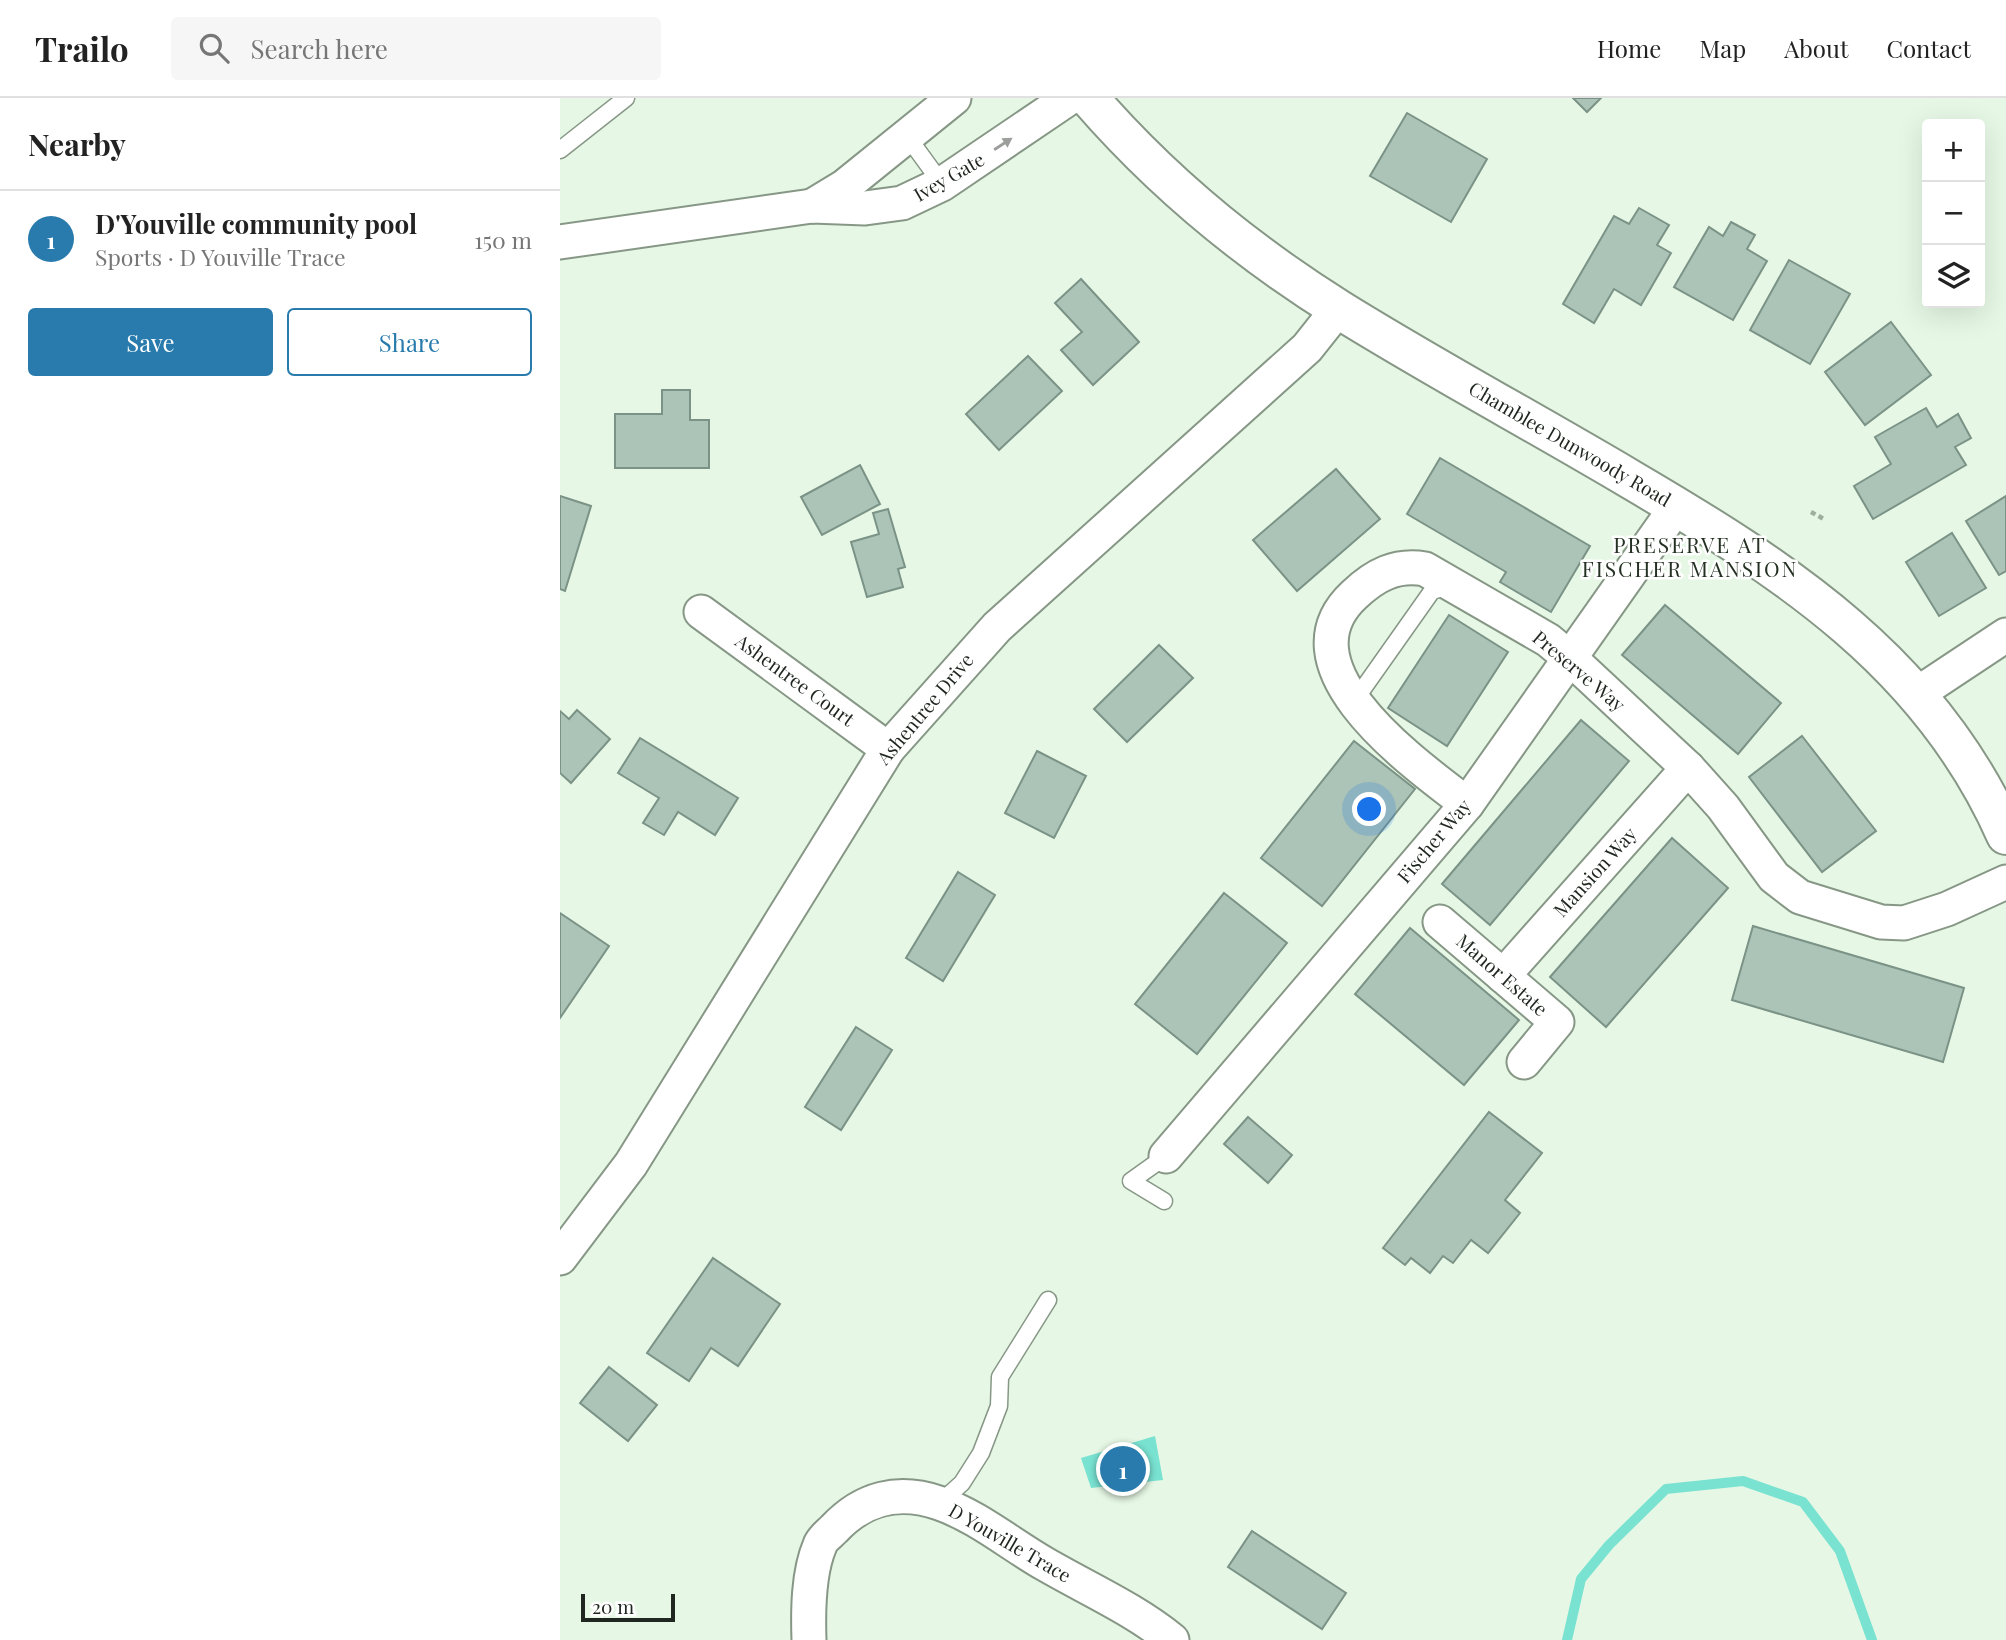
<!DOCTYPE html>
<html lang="en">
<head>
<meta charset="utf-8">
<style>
	:root { --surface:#fff; --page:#f6f6f6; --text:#222; --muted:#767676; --line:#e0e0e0; --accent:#287bac }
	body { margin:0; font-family:"Playfair Display",serif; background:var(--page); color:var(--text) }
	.controls { position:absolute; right:21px; top:21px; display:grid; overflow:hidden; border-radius:7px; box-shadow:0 7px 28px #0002 }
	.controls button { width:63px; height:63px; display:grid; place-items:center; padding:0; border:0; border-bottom:2px solid var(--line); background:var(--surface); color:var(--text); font:35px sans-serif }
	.scale { position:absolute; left:21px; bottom:18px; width:94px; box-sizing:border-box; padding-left:7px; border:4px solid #202720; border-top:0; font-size:19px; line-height:24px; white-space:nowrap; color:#202720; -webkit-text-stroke:5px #fff; paint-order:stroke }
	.you { position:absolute; left:810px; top:712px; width:24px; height:24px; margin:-18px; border:5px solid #fff; border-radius:50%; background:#1a73e8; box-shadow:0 0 0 10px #1a73e833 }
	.badge { display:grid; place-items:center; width:46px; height:46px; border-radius:50%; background:var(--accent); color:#fff; font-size:23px; font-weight:700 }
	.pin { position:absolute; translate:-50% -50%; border:4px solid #fff; box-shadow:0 2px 7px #0006 }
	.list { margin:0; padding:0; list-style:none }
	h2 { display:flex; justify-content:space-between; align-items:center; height:91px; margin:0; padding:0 28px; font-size:30px }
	h2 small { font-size:23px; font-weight:400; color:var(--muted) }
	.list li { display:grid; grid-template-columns:46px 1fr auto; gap:21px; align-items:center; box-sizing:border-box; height:98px; padding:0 28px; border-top:2px solid var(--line) }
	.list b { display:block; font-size:26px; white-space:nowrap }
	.list p { margin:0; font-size:23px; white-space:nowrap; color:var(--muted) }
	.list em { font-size:23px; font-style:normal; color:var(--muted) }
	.actions { display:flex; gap:14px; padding:21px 28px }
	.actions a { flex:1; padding:16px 0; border:2px solid var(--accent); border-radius:7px; text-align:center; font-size:24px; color:var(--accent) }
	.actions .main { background:var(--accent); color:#fff }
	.icon { flex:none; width:38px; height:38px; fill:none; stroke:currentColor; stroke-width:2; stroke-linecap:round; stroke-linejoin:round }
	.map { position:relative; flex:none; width:1446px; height:1542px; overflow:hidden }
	header { display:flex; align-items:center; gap:42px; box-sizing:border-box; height:98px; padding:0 35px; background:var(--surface); border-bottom:2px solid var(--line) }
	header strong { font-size:33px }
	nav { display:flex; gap:38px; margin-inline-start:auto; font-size:24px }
	.search { width:490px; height:63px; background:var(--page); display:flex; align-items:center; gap:18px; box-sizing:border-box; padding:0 24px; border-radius:7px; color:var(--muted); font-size:26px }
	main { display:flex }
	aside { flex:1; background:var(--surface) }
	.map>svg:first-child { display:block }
	.water { fill:#79e2d1 }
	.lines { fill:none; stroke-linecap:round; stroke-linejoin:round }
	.stream { stroke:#79e2d1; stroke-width:10 }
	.building { fill:#acc4b7; stroke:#7b9286; stroke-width:2 }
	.service-casing { stroke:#879786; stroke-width:19 }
	.minor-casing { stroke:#879786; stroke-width:37 }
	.tertiary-casing { stroke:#879786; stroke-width:42 }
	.path { stroke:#9fad9e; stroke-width:4.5; stroke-dasharray:5 3.5; stroke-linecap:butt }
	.service { stroke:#fff; stroke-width:16 }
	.minor { stroke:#fff; stroke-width:33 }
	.tertiary { stroke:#fff; stroke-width:38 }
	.oneway { fill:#9b9e9b }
	.labels { text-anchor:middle; stroke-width:5; stroke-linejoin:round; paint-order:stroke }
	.street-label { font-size:19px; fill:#202720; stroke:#fff }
	.neighbourhood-label { font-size:21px; letter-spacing:2px; fill:#233022; stroke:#fff }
</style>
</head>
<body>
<header>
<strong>Trailo</strong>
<div class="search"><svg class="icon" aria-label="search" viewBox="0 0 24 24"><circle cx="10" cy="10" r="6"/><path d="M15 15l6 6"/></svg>Search here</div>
<nav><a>Home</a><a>Map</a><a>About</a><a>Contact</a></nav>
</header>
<main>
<aside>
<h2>Nearby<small></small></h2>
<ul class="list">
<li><span class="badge">1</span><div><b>D'Youville community pool</b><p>Sports · D Youville Trace</p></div><em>150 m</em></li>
</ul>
<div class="actions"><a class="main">Save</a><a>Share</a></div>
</aside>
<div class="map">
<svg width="1446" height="1542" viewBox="0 0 1446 1542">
	<rect width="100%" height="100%" fill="#e6f8e5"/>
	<polygon class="water" points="595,1338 603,1382 531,1390 521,1360"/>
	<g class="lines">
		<polyline class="stream" points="1007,1542 1021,1481 1049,1447 1106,1391 1183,1383 1243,1404 1280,1453 1312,1542"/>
	</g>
	<g class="building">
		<polygon points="1013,0 1041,0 1027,14"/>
		<polygon points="847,15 927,61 891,124 810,78"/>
		<polygon points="1079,110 1109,127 1097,147 1111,155 1081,207 1054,191 1034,225 1003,206 1054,118 1069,126"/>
		<polygon points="1171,124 1195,137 1187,151 1207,163 1173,222 1114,189 1149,129 1163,138"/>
		<polygon points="1229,162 1290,196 1250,266 1190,232"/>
		<polygon points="521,181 579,244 533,287 501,252 522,234 495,205"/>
		<polygon points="1331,224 1371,277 1305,327 1265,274"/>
		<polygon points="468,258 502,293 439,352 406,316"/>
		<polygon points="102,292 130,292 130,322 149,322 149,370 55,370 55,316 102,316"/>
		<polygon points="1366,310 1377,329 1398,316 1411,340 1395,349 1406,367 1313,421 1294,388 1331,366 1315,339"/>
		<polygon points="880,360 1030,448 991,514 940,484 946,474 847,416"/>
		<polygon points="300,367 320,406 262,437 241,399"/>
		<polygon points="776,371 820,421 737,493 693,442"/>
		<polygon points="0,398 31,408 5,493 0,491"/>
		<polygon points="1446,398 1446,473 1439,477 1406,423"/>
		<polygon points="328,411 345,469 338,471 343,489 307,499 291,444 319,436 313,415"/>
		<polygon points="1392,435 1426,490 1379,518 1346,464"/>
		<polygon points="1105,507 1221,605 1178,656 1062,557"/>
		<polygon points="889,517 948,554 887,648 828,610"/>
		<polygon points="599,547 633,580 567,644 534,611"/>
		<polygon points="17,612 50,641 11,685 0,675 0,613 9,621"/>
		<polygon points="1021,622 1069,663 930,827 882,786"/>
		<polygon points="1242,638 1316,733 1262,774 1189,679"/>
		<polygon points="80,640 178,700 155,737 118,714 104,737 83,725 99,700 58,675"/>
		<polygon points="794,643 855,691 762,808 701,760"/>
		<polygon points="477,653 526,678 494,740 445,715"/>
		<polygon points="1112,740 1168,790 1046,929 990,879"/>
		<polygon points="398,774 435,797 383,883 346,860"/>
		<polygon points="664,795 727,845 637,956 575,906"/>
		<polygon points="0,815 49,848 0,920"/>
		<polygon points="1193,828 1404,890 1383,964 1172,902"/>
		<polygon points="850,830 959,922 904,987 795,896"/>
		<polygon points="296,929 332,952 281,1032 245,1009"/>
		<polygon points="929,1014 982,1055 945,1102 960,1115 928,1155 911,1142 893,1165 883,1158 870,1175 851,1160 845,1167 823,1150"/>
		<polygon points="688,1019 732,1057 708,1085 664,1046"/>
		<polygon points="153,1160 220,1206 178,1268 151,1250 129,1283 87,1255"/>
		<polygon points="49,1269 97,1307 68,1343 20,1305"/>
		<polygon points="692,1433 786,1495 762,1531 668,1469"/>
	</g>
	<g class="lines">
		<g class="service-casing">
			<g id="service">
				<polyline points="347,38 382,86"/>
				<polyline points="0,52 66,0"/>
				<polyline points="795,602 872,493 889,488"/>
				<polyline points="604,1103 571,1083 606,1058"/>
				<polyline points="380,1405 402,1385 421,1355 439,1308 440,1279 488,1202"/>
			</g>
		</g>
		<g class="minor-casing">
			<g id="minor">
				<polyline points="252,108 285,88 394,0"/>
				<polyline points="0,144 252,108 305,110 342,105 382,86 509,0"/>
				<polyline points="141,514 328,651"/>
				<polyline points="1357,596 1446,537"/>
				<path d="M907,706C855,666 717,569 794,497C815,477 836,466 865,471L988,542L1011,561L1128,670L1163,709L1214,779L1240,799L1321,824L1344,825L1387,811L1446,784"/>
				<polyline points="880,824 997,924 964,964"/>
				<polyline points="943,878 1128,670"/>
				<polyline points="606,1058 907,706 1117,408"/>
				<polyline points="0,1160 71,1066 328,651 437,529 747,250 778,211"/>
				<path d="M249,1542C248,1513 248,1475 260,1447C262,1441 269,1436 274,1431C303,1400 338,1391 379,1405C417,1418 450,1446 485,1466C528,1491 574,1511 612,1542"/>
			</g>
		</g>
		<g class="tertiary-casing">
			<path id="tertiary" d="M529,0C601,83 687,154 780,212C875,271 974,324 1070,381C1225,472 1370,565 1446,737"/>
		</g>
		<polyline class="path" points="1251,414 1264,421"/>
		<use href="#service" class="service"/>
		<use href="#minor" class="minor"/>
		<use href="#tertiary" class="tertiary"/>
	</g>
	<defs><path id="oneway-solid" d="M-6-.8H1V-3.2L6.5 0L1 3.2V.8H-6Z" transform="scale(1.75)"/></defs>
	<use class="oneway" href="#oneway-solid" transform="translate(443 46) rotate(-33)"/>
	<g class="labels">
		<g class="street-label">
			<text transform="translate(389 79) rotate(-30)" y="7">Ivey Gate</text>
			<text transform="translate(1010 346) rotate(30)" y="7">Chamblee Dunwoody Road</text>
			<text transform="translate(1019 573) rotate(40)" y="7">Preserve Way</text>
			<text transform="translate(235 582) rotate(36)" y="7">Ashentree Court</text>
			<text transform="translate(365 611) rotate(-50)" y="7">Ashentree Drive</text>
			<text transform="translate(874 743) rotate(-50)" y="7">Fischer Way</text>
			<text transform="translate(1035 774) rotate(-48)" y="7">Mansion Way</text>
			<text transform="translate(942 877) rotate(41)" y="7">Manor Estate</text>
			<text transform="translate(450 1445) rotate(30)" y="7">D Youville Trace</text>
		</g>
		<g class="neighbourhood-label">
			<text x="1130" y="455">PRESERVE AT<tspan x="1130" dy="24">FISCHER MANSION</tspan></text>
		</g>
	</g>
</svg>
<div class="controls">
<button>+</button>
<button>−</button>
<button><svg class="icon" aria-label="layers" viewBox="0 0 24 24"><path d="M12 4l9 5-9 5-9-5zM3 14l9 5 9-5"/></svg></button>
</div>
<div class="scale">20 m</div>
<div class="you"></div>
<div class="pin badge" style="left:563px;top:1371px">1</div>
</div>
</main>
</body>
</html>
